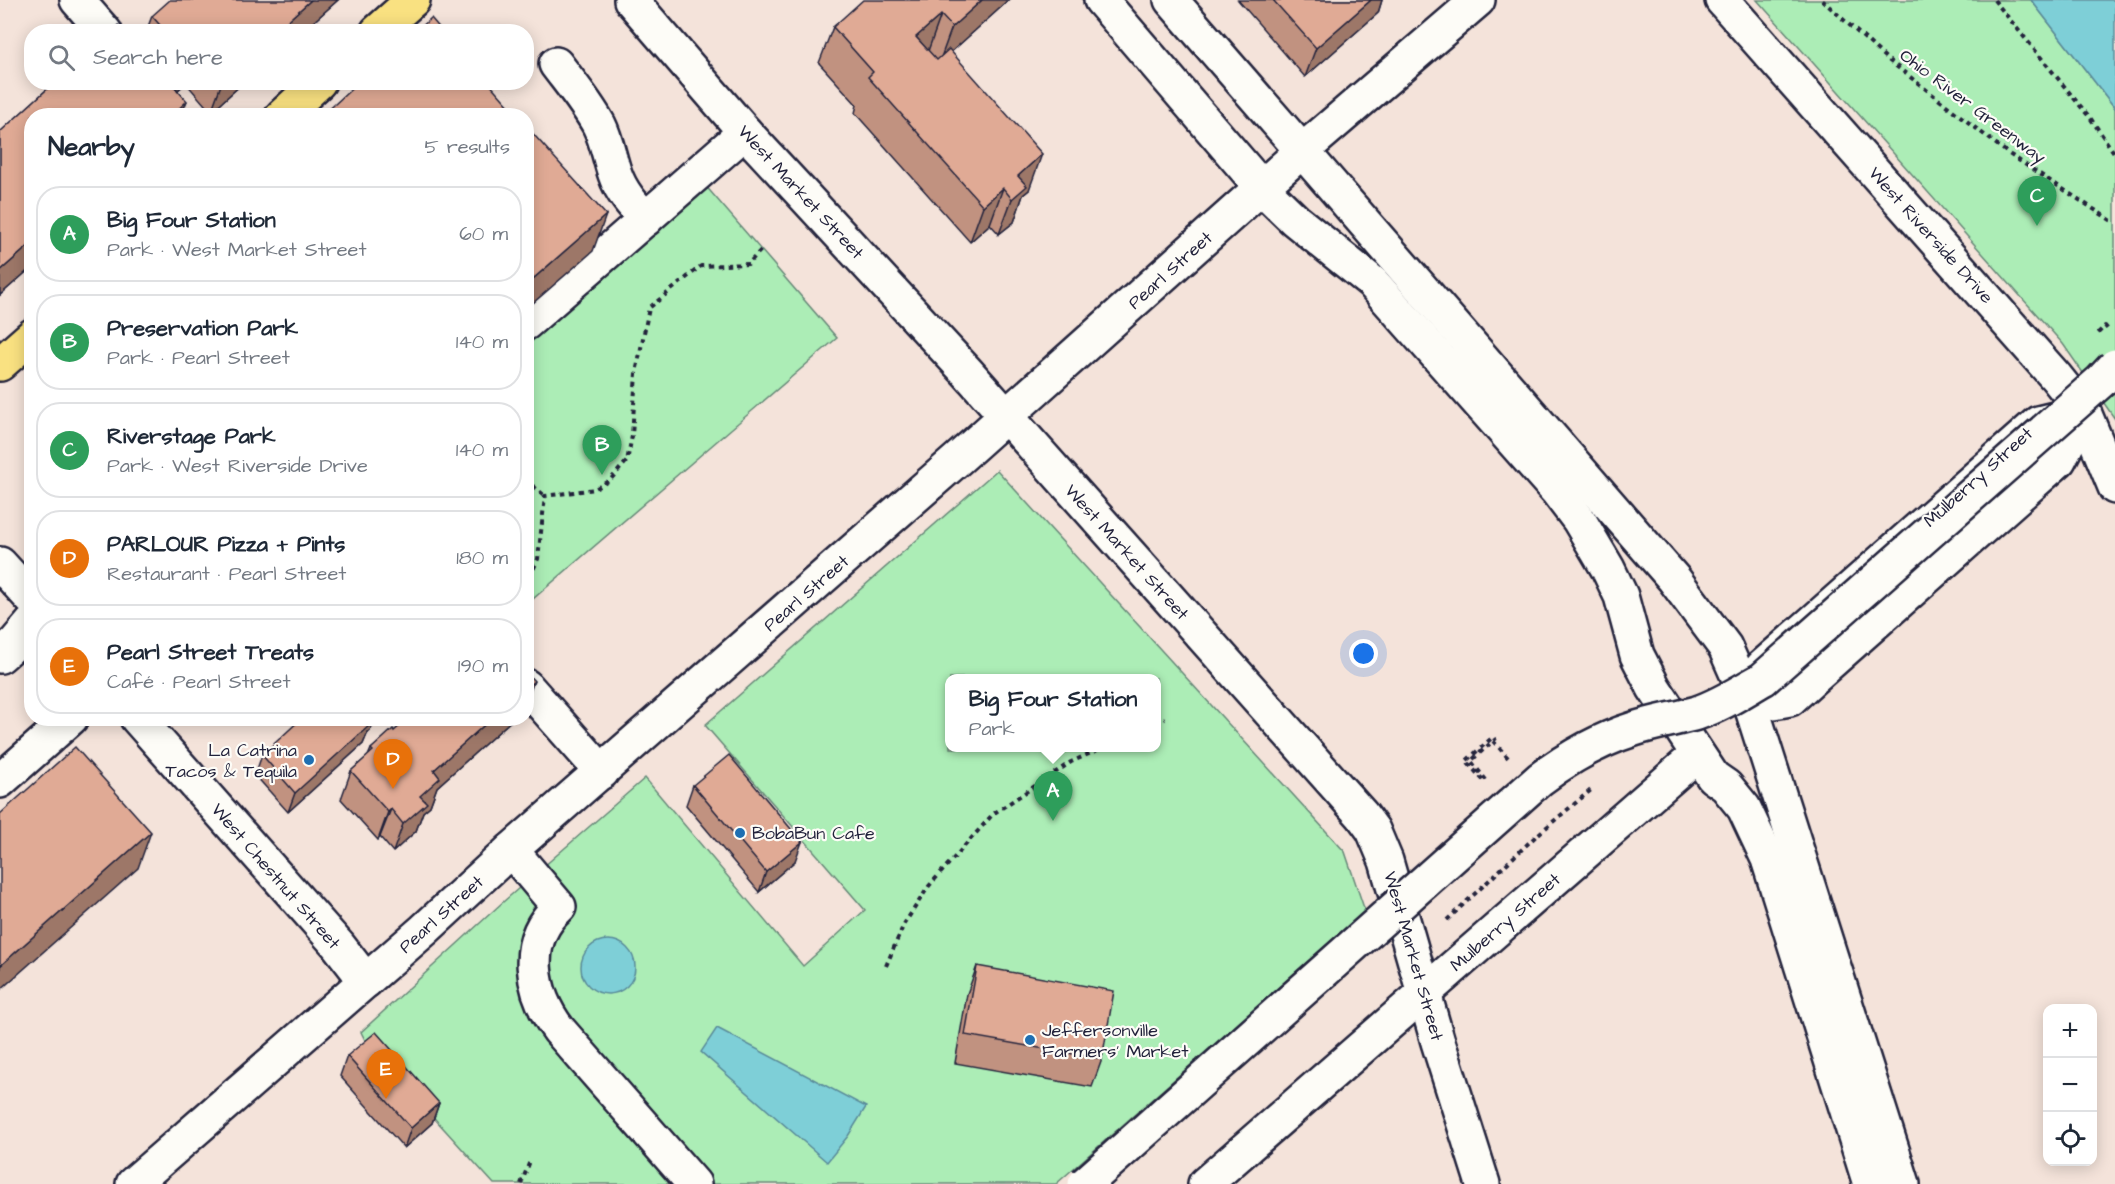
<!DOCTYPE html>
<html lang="en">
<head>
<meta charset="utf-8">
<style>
	:root { --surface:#fff; --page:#f6f6f7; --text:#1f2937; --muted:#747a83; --line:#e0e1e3; --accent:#ea580c }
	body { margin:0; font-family:"Architects Daughter",sans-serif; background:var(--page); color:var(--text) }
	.controls { position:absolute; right:18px; bottom:18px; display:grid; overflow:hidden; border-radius:12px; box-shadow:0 3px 15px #0003 }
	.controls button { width:54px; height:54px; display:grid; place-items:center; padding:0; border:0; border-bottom:2px solid var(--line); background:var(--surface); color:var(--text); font:30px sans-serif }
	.you { position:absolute; left:1364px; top:654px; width:21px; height:21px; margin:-15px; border:4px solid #fff; border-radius:50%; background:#1a73e8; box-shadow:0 0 0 9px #1a73e833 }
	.badge { display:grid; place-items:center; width:39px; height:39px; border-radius:50%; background:var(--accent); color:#fff; font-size:20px; font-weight:700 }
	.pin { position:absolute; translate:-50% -50px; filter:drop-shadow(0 2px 3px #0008) }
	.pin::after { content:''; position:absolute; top:32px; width:21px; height:18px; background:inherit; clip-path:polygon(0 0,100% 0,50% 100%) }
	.popup { position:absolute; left:945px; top:674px; width:216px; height:78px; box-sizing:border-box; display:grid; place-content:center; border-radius:12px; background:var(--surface); filter:drop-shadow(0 2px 4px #0005); font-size:20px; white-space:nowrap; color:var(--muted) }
	.popup b { font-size:22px; color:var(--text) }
	.popup::after { content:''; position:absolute; left:50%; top:100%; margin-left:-12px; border:12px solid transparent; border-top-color:var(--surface) }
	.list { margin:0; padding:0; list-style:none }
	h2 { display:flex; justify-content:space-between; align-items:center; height:78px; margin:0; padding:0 24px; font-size:26px }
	h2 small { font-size:20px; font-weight:400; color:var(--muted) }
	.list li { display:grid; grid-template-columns:39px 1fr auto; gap:18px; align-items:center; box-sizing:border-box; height:96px; margin:0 12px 12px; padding:0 12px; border:2px solid var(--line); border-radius:24px }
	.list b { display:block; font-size:22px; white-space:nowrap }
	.list p { margin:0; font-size:20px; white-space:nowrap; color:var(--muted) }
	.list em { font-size:20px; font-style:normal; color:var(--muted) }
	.icon { flex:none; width:33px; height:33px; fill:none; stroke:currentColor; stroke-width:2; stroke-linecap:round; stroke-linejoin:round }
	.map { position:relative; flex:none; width:2115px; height:1184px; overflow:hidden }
	.search { position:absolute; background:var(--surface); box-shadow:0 3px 15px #0003; left:24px; top:24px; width:510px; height:66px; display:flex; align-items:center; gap:15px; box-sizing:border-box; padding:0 21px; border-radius:24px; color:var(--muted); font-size:22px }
	.panel { position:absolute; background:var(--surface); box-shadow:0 3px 15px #0003; left:24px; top:108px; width:510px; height:618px; border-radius:24px }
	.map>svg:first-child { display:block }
	.green { fill:#acedb6; stroke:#678878; stroke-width:1.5; fill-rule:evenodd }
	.water { fill:#7ecfd7; stroke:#598a99; stroke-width:1.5 }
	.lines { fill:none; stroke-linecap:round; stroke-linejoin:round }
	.minor-casing { stroke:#22223b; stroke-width:38 }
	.major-casing { stroke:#22223b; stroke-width:38 }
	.path { stroke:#22223b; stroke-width:4; stroke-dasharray:4.5 4.5; stroke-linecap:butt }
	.minor { stroke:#fdfcf7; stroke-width:33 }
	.major { stroke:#f9e181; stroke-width:33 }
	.minor-bridge-casing { stroke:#22223b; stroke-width:38; stroke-linecap:butt }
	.minor-bridge { stroke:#fdfcf7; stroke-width:33 }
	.wall { fill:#c19280; stroke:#22223b; stroke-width:1.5 }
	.shaded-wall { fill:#9d7768; stroke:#22223b; stroke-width:1.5 }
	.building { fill:#e0aa95; stroke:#22223b; stroke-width:1.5 }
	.poi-dot { fill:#1f6fb2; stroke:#fdfcf7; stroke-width:2 }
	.labels { text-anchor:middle; stroke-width:4.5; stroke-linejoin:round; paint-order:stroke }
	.street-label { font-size:18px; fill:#22223b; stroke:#fdfcf7 }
	.poi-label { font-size:18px; fill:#22223b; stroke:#fdfcf7; text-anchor:start }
</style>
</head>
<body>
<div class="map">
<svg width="2115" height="1184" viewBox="0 0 2115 1184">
	<rect width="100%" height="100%" fill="#f4e3da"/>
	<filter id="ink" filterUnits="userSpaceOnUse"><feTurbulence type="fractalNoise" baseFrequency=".0167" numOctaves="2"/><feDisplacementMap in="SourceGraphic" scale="12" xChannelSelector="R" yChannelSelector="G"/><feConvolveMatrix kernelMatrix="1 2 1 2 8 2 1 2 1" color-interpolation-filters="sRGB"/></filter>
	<g filter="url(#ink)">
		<g class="green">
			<polygon points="1757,0 2031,0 2115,108 2115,419 2063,344"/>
			<polygon points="704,184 837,338 527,604 527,346"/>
			<path d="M997,470L1345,852L1365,911L1056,1184H494L367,1044L361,1032L503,902L645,778L803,966L865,910L705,725ZM950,678H1156V748H950Z"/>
		</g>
		<g class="water">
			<polygon points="2031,0 2115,0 2115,108"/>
			<circle cx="608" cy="967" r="27"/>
			<polygon points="717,1028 866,1107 848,1136 827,1162 701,1052"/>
		</g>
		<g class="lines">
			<g class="minor-casing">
				<g id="minor">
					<polyline points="77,0 105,32"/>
					<polyline points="631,0 745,132 968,373 1362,815 1373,830 1386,861 1438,1042 1483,1184"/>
					<polyline points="1101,0 1262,188 1295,220 1372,282 1557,491 1579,520 1608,569 1621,596 1637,655 1654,688 1713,777 1726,786 1744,808 1768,859 1870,1184"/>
					<polyline points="1171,0 1674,579 1725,647 1751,706 1903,1184"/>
					<polyline points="1722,0 2056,377 2084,412 2115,487"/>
					<path d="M556,64C571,84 587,103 599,125C607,141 609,157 615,174C621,192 633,205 646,219"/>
					<polyline points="526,323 745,132"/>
					<polygon points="2084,412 2059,460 1813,678 1790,699 1751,706 1762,667 2038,423"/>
					<polyline points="0,564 32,599"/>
					<polyline points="0,656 16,642 32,623"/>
					<polyline points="526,686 602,772"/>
					<polyline points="137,718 338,945 366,981"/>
					<polyline points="0,781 71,718"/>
					<path d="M511,850L559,907C521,941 531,993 559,1030L694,1184"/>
					<polyline points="133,1184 424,930 511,850 958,459 1302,151 1478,0"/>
					<polyline points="1205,1184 1697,755"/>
				</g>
			</g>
			<g class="major-casing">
				<g id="major">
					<polyline points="377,32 413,0"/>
					<polyline points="282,116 319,82"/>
					<polyline points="0,364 32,336"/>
				</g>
			</g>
			<g class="path">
				<polyline points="1822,0 1887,59 2009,154 2115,223"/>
				<polyline points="1994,0 2091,119 2115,154"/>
				<polyline points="2098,333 2105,326 2109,331"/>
				<polyline points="526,480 545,496"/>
				<polyline points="526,585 538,559 545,496 595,489 610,480 627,461 632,436 636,373 649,308 701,266 748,264 761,250"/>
				<polyline points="1156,723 1165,719"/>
				<polyline points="1483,780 1466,761 1493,737 1496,741"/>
				<polyline points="1486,780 1471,761 1493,741 1510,760"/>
				<polyline points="1447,920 1536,836 1591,790"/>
				<polyline points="886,966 904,924 929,886 993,814 1071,762 1102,748"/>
				<polyline points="521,1184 530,1161"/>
			</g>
			<use href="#minor" class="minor"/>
			<use href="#major" class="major"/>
			<g class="minor-bridge-casing">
				<path id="minor-bridge" d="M1085,1184L1540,779C1569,757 1599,740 1634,729C1655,722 1676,719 1697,713C1721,705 1742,691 1763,679L2101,381L2115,366"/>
			</g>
			<use href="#minor-bridge" class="minor-bridge"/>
		</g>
		<g class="wall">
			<polygon points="338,0 302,32 146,32 152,16"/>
			<polygon points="1009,0 951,52 1029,190 1023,195 1014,222 999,234 990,224 970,242 855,113 857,105 819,63 833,27"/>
			<polygon points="1238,0 1382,0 1378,13 1305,77"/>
			<polygon points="55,82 244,82 211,112 186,83 177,91 32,116 32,267 0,295 0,132"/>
			<polygon points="406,718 514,718 437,787 430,806 423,812 416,831 393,852 380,837 378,840 341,799 351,771 368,756 371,749 394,731 404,723"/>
			<polygon points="371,729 368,732 363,744 288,812 255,775 262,755"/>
			<polygon points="693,785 795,861 759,892 686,805"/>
			<polygon points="977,966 1102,1059 1092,1087 955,1063 967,994"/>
			<polygon points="347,1056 439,1103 432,1123 404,1148 340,1076"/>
		</g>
		<g class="shaded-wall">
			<polygon points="311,0 338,0 302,32 275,32"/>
			<polygon points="982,0 1009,0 939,63 952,27"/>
			<polygon points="1371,0 1382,0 1378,13 1305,77 1316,48"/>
			<polygon points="941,15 928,51 916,37"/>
			<polygon points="179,82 186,82 175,93"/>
			<polygon points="222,82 244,82 211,112"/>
			<polygon points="187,101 181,116 171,116"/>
			<polygon points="1042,154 1029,190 1023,195 1014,222 999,234 1012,199 1018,176"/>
			<polygon points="1003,188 990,224 970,242 983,206"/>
			<polygon points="606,215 593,251 526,309 526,285"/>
			<polygon points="32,243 32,267 0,295 0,271"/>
			<polygon points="534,681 526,702 526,688"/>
			<polygon points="368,718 375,718 371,729 368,732 363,744 288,812 295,793"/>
			<polygon points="492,718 514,718 437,787 430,806 423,812 416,831 393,852 403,824 434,770"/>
			<polygon points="391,809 380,837 378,840 388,812"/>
			<polygon points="151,832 138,868 0,990 0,966"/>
			<polygon points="802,842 795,861 759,892 766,872"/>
			<polygon points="439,1103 432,1123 404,1148 411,1128"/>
		</g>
		<g class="building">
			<polygon points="170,0 311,0 275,32 166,32 152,16"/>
			<polygon points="863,0 982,0 952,27 941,15 916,37 937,60 949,49 1042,154 1018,176 1027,186 1012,199 1003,188 983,206 868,77 873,72 833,27"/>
			<polygon points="1273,0 1371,0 1316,48"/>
			<polygon points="431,18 443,32 416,32"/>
			<polygon points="118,25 124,32 111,32"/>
			<polygon points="55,82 170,82 187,101 171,116 32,116 32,243 0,271 0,132"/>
			<polygon points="359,82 488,82 518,116 322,116"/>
			<polygon points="526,126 606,215 526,285"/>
			<polygon points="526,672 534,681 526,688"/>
			<polygon points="302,718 368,718 366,720 370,725 295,793 262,755"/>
			<polygon points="409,718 492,718 434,770 440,778 420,796 427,803 403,824 391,809 388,812 351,771 373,751 371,749 393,729 394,731"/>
			<polygon points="75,747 151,832 0,966 0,814"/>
			<polygon points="729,755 802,842 766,872 693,785"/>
			<polygon points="977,966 1114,991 1102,1059 965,1035"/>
			<polygon points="376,1032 439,1103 411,1128 347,1056"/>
		</g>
	</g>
	<g class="poi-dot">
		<circle cx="309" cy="760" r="6"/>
		<circle cx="740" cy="833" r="6"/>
		<circle cx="1030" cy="1040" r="6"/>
	</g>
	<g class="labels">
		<g class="street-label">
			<text transform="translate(1973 106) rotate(37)" y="6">Ohio River Greenway</text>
			<text transform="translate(801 192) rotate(47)" y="6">West Market Street</text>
			<text transform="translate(1931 235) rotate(48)" y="6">West Riverside Drive</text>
			<text transform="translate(1170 270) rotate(-42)" y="6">Pearl Street</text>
			<text transform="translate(1978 477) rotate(-42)" y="6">Mulberry Street</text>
			<text transform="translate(1127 552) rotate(48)" y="6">West Market Street</text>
			<text transform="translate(806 593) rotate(-41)" y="6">Pearl Street</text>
			<text transform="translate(276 876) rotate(49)" y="6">West Chestnut Street</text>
			<text transform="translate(441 914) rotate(-42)" y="6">Pearl Street</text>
			<text transform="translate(1505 922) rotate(-41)" y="6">Mulberry Street</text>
			<text transform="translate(1414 956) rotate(74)" y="6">West Market Street</text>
		</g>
		<g class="poi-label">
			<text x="297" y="756" text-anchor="end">La Catrina<tspan x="297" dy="21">Tacos &amp; Tequila</tspan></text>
			<text x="752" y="839">BobaBun Cafe</text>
			<text x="1042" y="1036">Jeffersonville<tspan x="1042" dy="21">Farmers' Market</tspan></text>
		</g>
	</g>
</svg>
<div class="controls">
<button>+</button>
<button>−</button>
<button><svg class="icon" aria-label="locate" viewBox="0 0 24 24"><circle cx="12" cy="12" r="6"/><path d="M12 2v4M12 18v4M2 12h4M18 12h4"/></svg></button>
</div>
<div class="you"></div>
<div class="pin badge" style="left:1053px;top:821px;background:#2e9e5b">A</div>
<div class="popup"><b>Big Four Station</b>Park</div>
<div class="pin badge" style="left:602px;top:475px;background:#2e9e5b">B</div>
<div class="pin badge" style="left:2037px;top:226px;background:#2e9e5b">C</div>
<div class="pin badge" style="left:393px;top:789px;background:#e8710a">D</div>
<div class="pin badge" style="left:386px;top:1099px;background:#e8710a">E</div>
<div class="search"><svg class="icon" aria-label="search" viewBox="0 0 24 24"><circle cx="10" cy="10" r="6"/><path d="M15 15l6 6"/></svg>Search here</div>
<section class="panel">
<h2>Nearby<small>5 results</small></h2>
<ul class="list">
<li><span class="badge" style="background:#2e9e5b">A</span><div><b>Big Four Station</b><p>Park · West Market Street</p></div><em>60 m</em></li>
<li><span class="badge" style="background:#2e9e5b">B</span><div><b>Preservation Park</b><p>Park · Pearl Street</p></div><em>140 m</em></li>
<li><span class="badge" style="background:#2e9e5b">C</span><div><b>Riverstage Park</b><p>Park · West Riverside Drive</p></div><em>140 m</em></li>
<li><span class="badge" style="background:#e8710a">D</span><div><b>PARLOUR Pizza + Pints</b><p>Restaurant · Pearl Street</p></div><em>180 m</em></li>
<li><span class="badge" style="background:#e8710a">E</span><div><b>Pearl Street Treats</b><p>Café · Pearl Street</p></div><em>190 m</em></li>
</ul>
</section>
</div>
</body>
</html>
